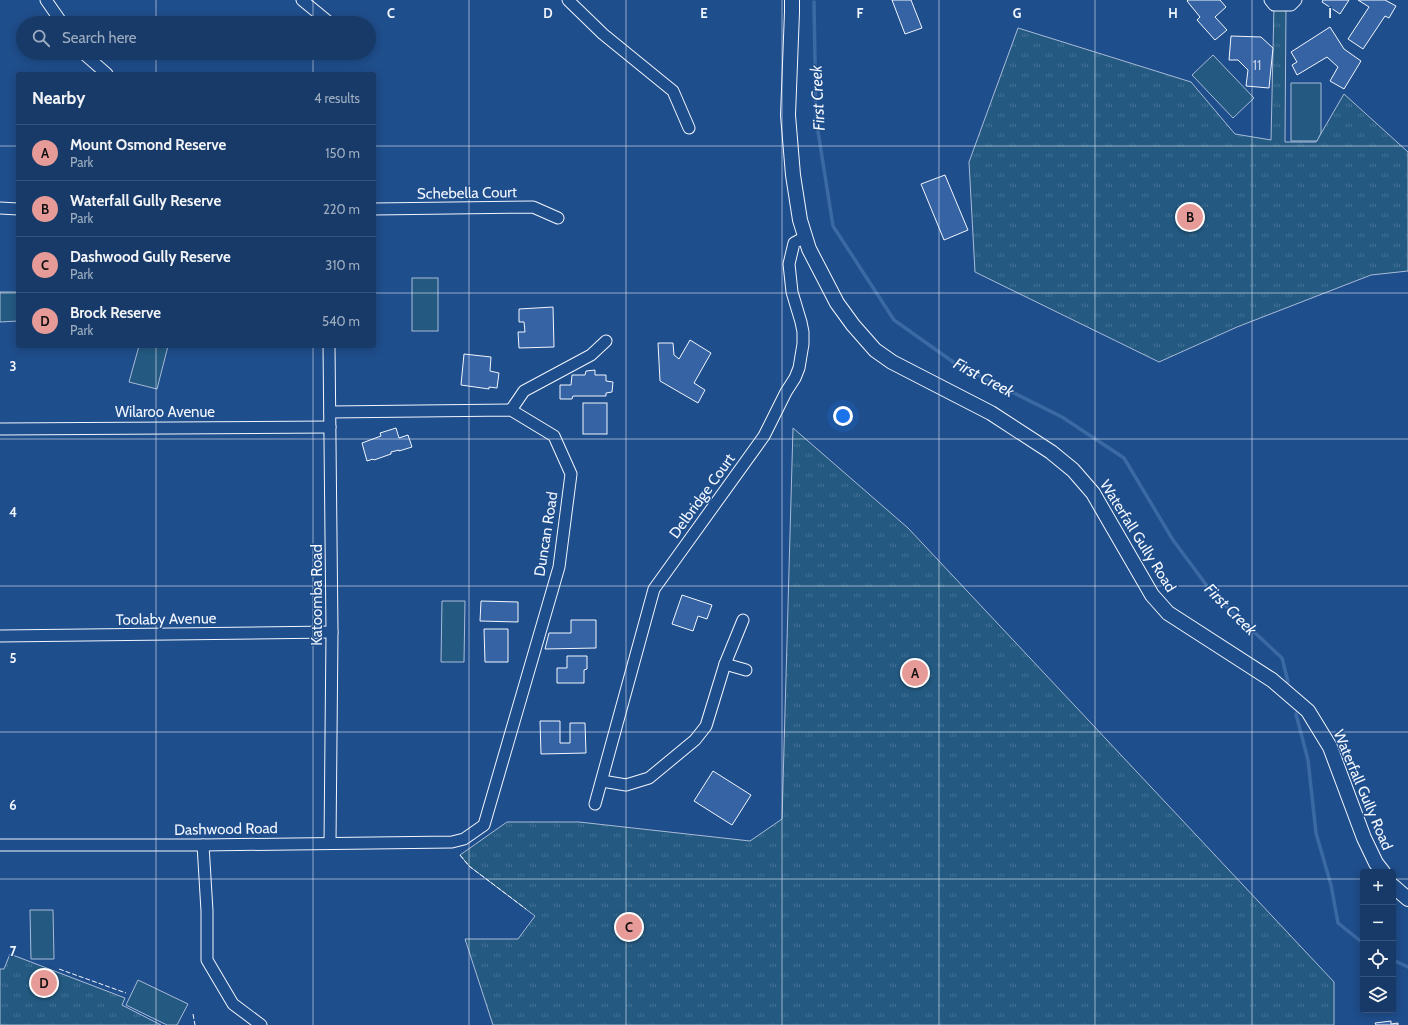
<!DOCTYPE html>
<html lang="en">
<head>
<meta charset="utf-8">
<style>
	:root { --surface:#173a69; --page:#244571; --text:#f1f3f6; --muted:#9eadc0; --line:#36547d; --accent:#e69b98 }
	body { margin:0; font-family:Cabin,sans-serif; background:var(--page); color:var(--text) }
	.controls { position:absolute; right:12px; bottom:12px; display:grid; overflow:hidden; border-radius:4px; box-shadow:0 2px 10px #0003 }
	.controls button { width:36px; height:36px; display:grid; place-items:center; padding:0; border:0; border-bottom:1px solid var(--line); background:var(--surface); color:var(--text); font:20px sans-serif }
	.you { position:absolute; left:843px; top:416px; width:14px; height:14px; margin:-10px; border:3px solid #fff; border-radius:50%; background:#1a73e8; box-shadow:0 0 0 6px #1a73e833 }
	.badge { display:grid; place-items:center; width:26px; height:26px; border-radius:50%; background:var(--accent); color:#111; font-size:13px; font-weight:700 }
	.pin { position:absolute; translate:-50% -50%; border:2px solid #fff; box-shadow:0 1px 4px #0006 }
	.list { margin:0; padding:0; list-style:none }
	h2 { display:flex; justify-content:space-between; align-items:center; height:52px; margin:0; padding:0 16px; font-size:17px }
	h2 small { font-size:13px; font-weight:400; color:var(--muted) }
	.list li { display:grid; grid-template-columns:26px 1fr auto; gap:12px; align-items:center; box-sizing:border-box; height:56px; padding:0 16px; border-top:1px solid var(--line) }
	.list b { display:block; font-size:15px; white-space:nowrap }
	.list p { margin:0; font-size:13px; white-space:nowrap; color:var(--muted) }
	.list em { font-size:13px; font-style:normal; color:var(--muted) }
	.icon { flex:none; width:22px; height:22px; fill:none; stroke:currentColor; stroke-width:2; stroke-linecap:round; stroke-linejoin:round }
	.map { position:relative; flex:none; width:1408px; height:1025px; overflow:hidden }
	.search { position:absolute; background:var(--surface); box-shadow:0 2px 10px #0003; left:16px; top:16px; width:360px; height:44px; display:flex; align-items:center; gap:10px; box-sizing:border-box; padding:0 14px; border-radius:22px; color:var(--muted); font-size:15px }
	.panel { position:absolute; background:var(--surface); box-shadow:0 2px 10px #0003; left:16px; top:72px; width:360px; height:276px; border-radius:4px }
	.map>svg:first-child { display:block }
	.grass { fill:url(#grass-tufts); stroke:#a8bbd7 }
	.pitch { fill:#245a82; stroke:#a8bbd7 }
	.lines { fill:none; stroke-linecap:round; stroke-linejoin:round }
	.stream { stroke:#3b69a3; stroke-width:3.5 }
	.building { fill:#3563a3; stroke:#f2f6ff }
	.minor-casing { stroke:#f2f6ff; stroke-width:13 }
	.tertiary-casing { stroke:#f2f6ff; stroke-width:16 }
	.minor { stroke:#1f4e8c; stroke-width:11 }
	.tertiary { stroke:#1f4e8c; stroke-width:14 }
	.fence { stroke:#f2f6ff; stroke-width:1; stroke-dasharray:5 2; stroke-linecap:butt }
	.grid { fill:none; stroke:#f2f6ff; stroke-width:1; stroke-opacity:0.55 }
	.labels { text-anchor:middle; stroke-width:3; stroke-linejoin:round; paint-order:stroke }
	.number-label { font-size:13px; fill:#c3d1e8 }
	.street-label { font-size:15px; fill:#f2f6ff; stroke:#1f4e8c }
	.water-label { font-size:16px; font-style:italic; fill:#f2f6ff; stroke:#1f4e8c }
	.grid-label { font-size:13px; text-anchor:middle; font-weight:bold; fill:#f2f6ff; stroke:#1f4e8c; stroke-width:3; stroke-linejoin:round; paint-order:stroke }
</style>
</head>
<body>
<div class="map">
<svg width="1408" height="1025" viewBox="0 0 1408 1025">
	<defs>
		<pattern id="grass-tufts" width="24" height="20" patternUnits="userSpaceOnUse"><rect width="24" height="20" fill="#245a82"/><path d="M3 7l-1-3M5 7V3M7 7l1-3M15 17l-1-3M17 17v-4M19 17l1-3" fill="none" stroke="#447295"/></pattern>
	</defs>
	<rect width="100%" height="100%" fill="#1f4e8c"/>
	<g class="grass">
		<polygon points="1274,5 1286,5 1285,142 1316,142 1344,94 1408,152 1408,271 1371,275 1237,327 1159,362 975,272 969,162 1018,28 1191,82 1235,134 1271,140"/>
		<polygon points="793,428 908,528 1334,982 1334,1025 493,1025 465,939 518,939 535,916 469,866 460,855 507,822 579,822 750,841 782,819"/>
		<polygon points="10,954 125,998 122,1005 161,1025 0,1025 0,969 4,969"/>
	</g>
	<g class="pitch">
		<polygon points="1213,55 1254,98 1233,118 1192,75"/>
		<polygon points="1291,83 1321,83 1321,133 1317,141 1291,141"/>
		<rect x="412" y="278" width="26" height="53"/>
		<polygon points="0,292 18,292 18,321 0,322"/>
		<polygon points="139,346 168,346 157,389 129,382"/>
		<polygon points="442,601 465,601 464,662 441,662"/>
		<polygon points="30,910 53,910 54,959 31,959"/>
		<polygon points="138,980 188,1004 177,1025 167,1025 126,1005"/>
	</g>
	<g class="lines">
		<g class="stream">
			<polyline points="814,2 816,119 833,226 894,320 956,364 1062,417 1124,458 1173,540 1213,594 1282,658 1288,682"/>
			<polyline points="1296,714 1308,760 1316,833 1331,885 1338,923 1363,943"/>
			<polyline points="1393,960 1408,967"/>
		</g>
	</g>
	<g class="building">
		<polygon points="892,0 911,0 922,28 905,34"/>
		<polygon points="1188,0 1220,0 1226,7 1215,17 1227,30 1215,40 1197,20 1200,17 1187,1"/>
		<polygon points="1323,0 1349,0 1340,14 1322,2"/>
		<polygon points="1358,0 1385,0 1396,6 1389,18 1385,16 1363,49 1348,39 1369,7"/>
		<polygon points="1330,27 1344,49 1361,61 1344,89 1330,81 1338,67 1327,57 1297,75 1292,65 1297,62 1291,52"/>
		<polygon points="1231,36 1261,37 1273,48 1269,88 1246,86 1248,70 1238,60 1229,60"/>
		<polygon points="945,175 968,230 944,240 921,184"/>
		<polygon points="553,307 554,347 519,348 518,332 525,332 524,322 519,322 519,309"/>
		<polygon points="690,340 711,353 694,383 705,390 698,403 660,381 658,343 673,343 674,355 679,359"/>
		<polygon points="464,354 491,357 490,371 499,373 497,388 489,387 489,389 461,385"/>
		<polygon points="595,370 595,375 606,375 606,381 613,382 612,392 606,393 606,396 573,396 572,399 560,399 560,385 571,385 572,375 585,375 586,371"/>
		<rect x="583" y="403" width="24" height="31"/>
		<polygon points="396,428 399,438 408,435 412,447 399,451 399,450 391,452 391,454 374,460 373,459 367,461 362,443 381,436 380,433"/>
		<polygon points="682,595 712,605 707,619 698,616 693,631 672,624"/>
		<polygon points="481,601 518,602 518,622 480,621"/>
		<polygon points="571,620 596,620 596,648 545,649 549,633 571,633"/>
		<polygon points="484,629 508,629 508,662 485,662"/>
		<polygon points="567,656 587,656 587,669 584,670 584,683 557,683 557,668 567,668"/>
		<polygon points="540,721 560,721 560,743 570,743 570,723 585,723 586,753 541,754"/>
		<polygon points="713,771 751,795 732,825 694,801"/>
		<polygon points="1391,1021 1391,1024 1398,1023 1398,1025 1376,1025 1375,1023"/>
	</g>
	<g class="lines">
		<g class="minor-casing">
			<g id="minor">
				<polyline points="46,0 62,23"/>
				<polyline points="302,0 330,23"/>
				<polyline points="568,0 603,34 673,91 689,128"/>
				<polyline points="1270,0 1274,5 1291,5 1296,0"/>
				<polyline points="83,53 107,74"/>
				<polyline points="0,208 18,209"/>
				<polyline points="374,209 533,207 558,218"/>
				<polyline points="329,346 332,632 330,843"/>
				<polyline points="511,410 524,391 591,355 606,341"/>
				<polyline points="0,429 330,427"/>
				<polyline points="0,636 332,632"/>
				<polyline points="725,664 746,670"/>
				<polyline points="602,781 626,785 649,778 695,740 706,726 725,664 743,620"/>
				<polyline points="595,804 654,589 764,436 786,392 795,378 799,368 803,344 803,332 801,322 792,292 789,264 794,243 805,237"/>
				<polyline points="0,845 203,845 452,842 464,839 484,825 559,567 571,474 554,436 511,410 330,412"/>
				<polyline points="203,845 207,911 207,960 233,1004 261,1025"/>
			</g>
		</g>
		<g class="tertiary-casing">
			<g id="tertiary">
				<polyline points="792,0 792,12 788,115 793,175 800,220 809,249 837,303 853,325 875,350 892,362 991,413 1051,452 1073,470 1093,493 1152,595 1168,613 1272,680 1308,711 1330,747 1364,838 1376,863 1383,872"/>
				<polyline points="1393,886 1408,899"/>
			</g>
		</g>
		<use href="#minor" class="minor"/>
		<use href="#tertiary" class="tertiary"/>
		<g class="fence">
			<polyline points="460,855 469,866 526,909"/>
			<polyline points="59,969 126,993"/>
			<polyline points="193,1014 195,1025"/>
		</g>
	</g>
	<path class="grid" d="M156,0V23M313,0V23M469,0V1025M626,0V1025M782,0V1025M939,0V1025M1095,0V1025M1252,0V1025M156,53V74M313,53V74M0,146H18M374,146H1408M0,293H18M374,293H1408M156,346V1025M313,346V1025M0,439H1408M0,586H1408M0,732H1408M0,879H1363M1393,879H1408"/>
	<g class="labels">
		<g class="number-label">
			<text x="1257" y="70">11</text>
		</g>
		<g class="street-label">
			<text transform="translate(467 193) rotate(-1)" y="5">Schebella Court</text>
			<text x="165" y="417">Wilaroo Avenue</text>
			<text transform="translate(702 496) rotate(-54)" y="5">Delbridge Court</text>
			<text transform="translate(546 534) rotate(-81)" y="5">Duncan Road</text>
			<text transform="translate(1138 536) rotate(58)" y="5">Waterfall Gully Road</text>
			<text transform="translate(317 595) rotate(-90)" y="5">Katoomba Road</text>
			<text transform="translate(166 619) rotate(-1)" y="5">Toolaby Avenue</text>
			<text transform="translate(1363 790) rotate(67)" y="5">Waterfall Gully Road</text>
			<text transform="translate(226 829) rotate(-1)" y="5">Dashwood Road</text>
		</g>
		<g class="water-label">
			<text transform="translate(817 98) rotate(-93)" y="6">First Creek</text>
			<text transform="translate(984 377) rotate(28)" y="6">First Creek</text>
			<text transform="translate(1231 609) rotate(45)" y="6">First Creek</text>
		</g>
	</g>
	<g class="grid-label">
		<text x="391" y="18">C</text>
		<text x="548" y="18">D</text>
		<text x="704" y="18">E</text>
		<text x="860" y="18">F</text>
		<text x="1017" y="18">G</text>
		<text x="1173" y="18">H</text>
		<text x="1330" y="18">I</text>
		<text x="13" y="371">3</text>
		<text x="13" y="517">4</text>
		<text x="13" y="663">5</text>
		<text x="13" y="810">6</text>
		<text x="13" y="956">7</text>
	</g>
</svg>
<div class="controls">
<button>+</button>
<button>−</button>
<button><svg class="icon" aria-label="locate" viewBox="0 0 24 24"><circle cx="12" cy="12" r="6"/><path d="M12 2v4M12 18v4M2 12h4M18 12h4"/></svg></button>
<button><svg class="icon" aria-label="layers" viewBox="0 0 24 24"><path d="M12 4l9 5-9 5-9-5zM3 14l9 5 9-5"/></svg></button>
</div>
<div class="you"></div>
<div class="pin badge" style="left:915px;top:673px">A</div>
<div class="pin badge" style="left:1190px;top:217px">B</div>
<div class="pin badge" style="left:629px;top:927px">C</div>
<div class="pin badge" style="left:44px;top:983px">D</div>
<div class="search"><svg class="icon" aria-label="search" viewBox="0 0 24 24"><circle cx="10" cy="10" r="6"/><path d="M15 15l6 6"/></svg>Search here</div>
<section class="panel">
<h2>Nearby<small>4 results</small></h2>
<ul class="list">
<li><span class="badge">A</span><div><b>Mount Osmond Reserve</b><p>Park</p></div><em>150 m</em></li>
<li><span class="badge">B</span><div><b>Waterfall Gully Reserve</b><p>Park</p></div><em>220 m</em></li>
<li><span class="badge">C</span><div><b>Dashwood Gully Reserve</b><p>Park</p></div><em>310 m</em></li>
<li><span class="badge">D</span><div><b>Brock Reserve</b><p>Park</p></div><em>540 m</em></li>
</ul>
</section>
</div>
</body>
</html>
